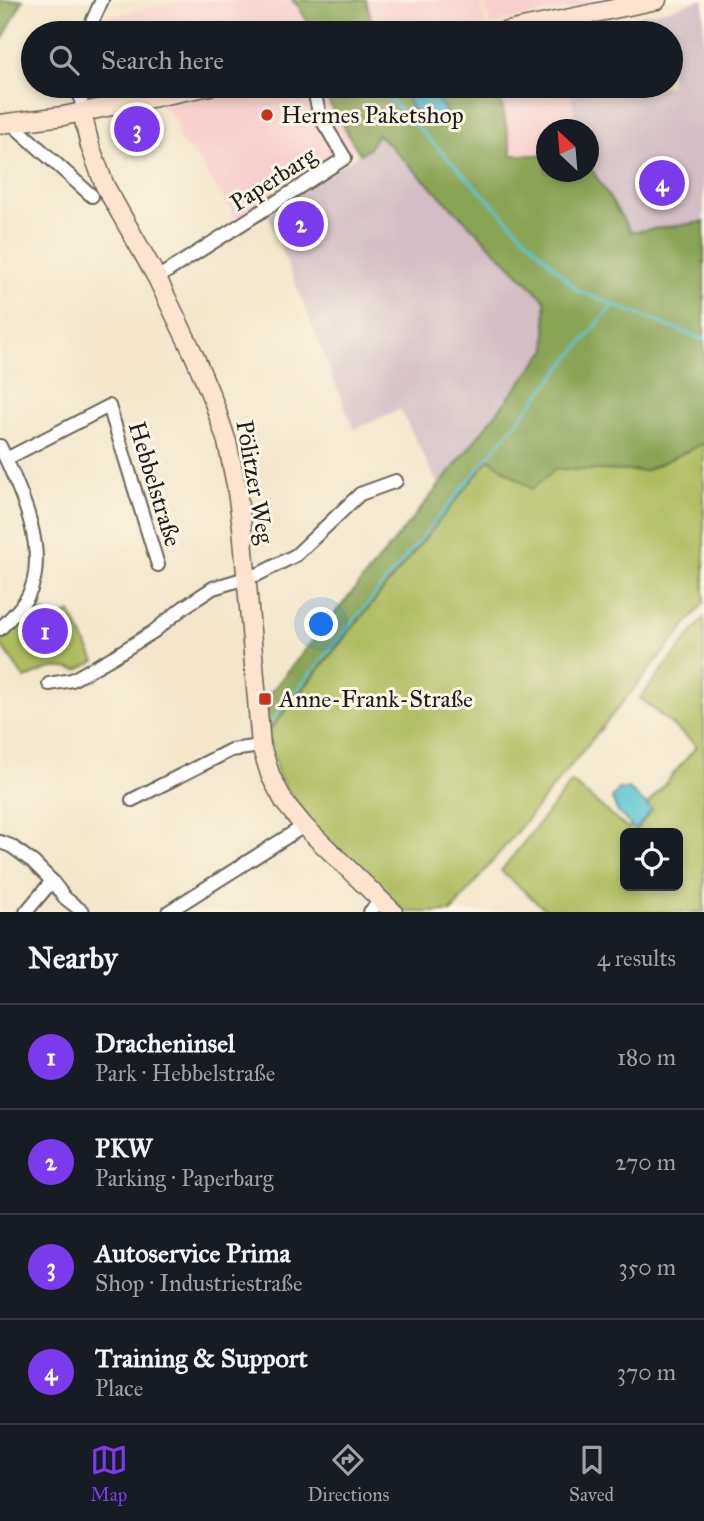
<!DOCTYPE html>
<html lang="en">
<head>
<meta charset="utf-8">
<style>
	:root { --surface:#171b24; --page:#242831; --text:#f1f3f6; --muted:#9ea1a6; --line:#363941; --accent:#7c3aed }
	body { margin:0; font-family:"IM FELL Great Primer",serif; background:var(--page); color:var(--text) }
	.controls { position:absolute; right:21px; bottom:21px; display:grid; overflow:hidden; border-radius:10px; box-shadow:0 4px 10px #0003 }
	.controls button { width:63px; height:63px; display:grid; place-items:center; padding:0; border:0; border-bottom:2px solid var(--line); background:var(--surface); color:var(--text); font:35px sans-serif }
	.compass { position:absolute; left:536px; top:119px; width:63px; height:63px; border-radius:50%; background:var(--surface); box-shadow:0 4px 10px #0003; rotate:334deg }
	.you { position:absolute; left:322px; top:625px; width:24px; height:24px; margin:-18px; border:5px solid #fff; border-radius:50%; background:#1a73e8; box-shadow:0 0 0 10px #1a73e833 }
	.badge { display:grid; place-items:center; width:46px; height:46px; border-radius:50%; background:var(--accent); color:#fff; font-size:23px; font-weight:700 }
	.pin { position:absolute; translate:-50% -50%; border:4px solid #fff; box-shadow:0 2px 7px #0006 }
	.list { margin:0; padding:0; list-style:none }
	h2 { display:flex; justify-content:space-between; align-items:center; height:91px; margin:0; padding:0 28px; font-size:30px }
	h2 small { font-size:23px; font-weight:400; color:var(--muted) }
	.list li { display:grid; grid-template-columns:46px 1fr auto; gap:21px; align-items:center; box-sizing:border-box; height:105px; padding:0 28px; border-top:2px solid var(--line) }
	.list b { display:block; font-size:26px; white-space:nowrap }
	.list p { margin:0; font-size:23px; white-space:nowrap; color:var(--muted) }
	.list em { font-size:23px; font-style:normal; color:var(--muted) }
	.icon { flex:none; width:38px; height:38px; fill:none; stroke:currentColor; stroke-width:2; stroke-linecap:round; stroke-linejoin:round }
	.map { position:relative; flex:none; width:704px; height:912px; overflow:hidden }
	.search { position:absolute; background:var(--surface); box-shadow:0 4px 10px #0003; left:21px; right:21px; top:21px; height:77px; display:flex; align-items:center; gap:18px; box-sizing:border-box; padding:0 24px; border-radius:38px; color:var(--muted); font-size:26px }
	.sheet { height:511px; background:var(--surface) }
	nav { display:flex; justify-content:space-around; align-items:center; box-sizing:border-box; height:98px; border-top:2px solid var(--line); background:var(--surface); font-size:19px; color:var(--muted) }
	nav a { display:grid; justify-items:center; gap:4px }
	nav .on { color:var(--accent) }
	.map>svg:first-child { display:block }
	.built { fill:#f7d0ce }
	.industrial { fill:#d2bec4 }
	.green { fill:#aebc5f; stroke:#656c3e; stroke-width:2; fill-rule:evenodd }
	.forest { fill:#8aa456; stroke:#536039; stroke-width:2 }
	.water { fill:#5bc5d6; stroke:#3c7079; stroke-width:2 }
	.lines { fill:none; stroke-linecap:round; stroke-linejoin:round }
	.stream { stroke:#5bc5d6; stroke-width:2.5 }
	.street-casing { stroke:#676359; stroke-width:16 }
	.secondary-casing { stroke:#676359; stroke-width:21 }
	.street { stroke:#fff; stroke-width:12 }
	.secondary { stroke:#fde4d0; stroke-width:18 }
	.poi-dot { fill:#c8321e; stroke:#fcf5e5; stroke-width:2.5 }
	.labels { text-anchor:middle; stroke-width:6; stroke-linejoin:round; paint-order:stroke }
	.poi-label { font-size:24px; fill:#1c1c1c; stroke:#fcf5e5; text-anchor:start }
	.street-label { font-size:24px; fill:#1c1c1c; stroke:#fcf5e5 }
</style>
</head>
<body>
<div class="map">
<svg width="704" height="912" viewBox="0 0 704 912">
	<rect width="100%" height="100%" fill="#fcf5e5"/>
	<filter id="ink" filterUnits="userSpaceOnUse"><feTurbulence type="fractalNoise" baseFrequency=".0143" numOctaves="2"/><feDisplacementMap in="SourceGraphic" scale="14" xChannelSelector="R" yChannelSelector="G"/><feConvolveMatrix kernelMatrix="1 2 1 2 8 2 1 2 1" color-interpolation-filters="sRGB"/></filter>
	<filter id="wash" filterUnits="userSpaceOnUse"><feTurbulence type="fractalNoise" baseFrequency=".00686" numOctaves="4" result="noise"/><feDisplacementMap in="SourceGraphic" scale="28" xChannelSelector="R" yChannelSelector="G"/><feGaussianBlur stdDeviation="1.57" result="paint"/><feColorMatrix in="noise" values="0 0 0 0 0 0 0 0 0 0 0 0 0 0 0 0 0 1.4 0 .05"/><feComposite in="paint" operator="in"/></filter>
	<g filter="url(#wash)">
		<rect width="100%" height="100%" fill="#f3e6cb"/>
		<g class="built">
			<polygon points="188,0 292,0 298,6 314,33 94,33 99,18"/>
			<polygon points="366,0 480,0 486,25 445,33 375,33"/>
			<polygon points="484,0 606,0 490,24"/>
			<polygon points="88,86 171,86 96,100 88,90"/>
			<polygon points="279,86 322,86 325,96 356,148 239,222 193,153 179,141 176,121 160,103"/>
			<polygon points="498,86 569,86 577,129 546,130 546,155 512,155"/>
		</g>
		<g class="industrial">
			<polygon points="699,0 704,0 704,222 631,232 589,165 588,130 577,129 569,86 671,86 671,33 558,33 670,9"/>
			<polygon points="377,133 545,300 547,349 439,486 400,409 354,430 267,213 369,148"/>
		</g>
		<g class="green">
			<polygon points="704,443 704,603 451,912 405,912 309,823 278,775 268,732 489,459 555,469 645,471"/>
			<path d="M32,606L57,619L70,612L95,661L78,670C53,665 48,668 25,679L0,643Z"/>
			<path d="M704,618V912H548L501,871L572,782L628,829L631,826L636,830L651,810L647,805L697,746L640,698ZM625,833H678V886H625Z"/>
		</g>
		<g class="forest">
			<polygon points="0,0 23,0 0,44"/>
			<polygon points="292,0 366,0 375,33 314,33 298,6"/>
			<polygon points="322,86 498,86 512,155 546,155 546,172 588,172 589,165 631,232 704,222 704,443 645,471 556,469 532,489 489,459 268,732 266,698 439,486 547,349 545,300 378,134 369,148 360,154 325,96"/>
		</g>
		<g class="water">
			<path d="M414,86C424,87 441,102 445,111C447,116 446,118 446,123L440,128C426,123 406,108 407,92Z"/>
			<polygon points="619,789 629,789 652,810 635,830 618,812 612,799"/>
		</g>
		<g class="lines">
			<g class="stream">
				<polyline points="377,86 577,290 613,305 704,340"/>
				<polyline points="271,722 613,305"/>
			</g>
		</g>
	</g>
	<g filter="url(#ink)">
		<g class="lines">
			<g class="street-casing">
				<g id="street">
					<polyline points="87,33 102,0"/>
					<polyline points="80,86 82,112"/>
					<polyline points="11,123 92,196"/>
					<polyline points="157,278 345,158 320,117 313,86"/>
					<path d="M0,446C19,487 51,552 28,596C21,609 10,618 0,629"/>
					<polyline points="6,459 109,406 158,565"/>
					<polyline points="49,684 72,680 113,657 153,632 184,607 213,588 259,574 296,555 360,494 396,481"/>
					<polyline points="132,800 231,750 261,746"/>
					<polyline points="0,842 11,846 33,862 52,881 65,898 83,912"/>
					<polyline points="26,912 52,881"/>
					<polyline points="168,912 304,826"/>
					<polyline points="370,912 381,900"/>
				</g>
			</g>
			<g class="secondary-casing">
				<g id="secondary">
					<polyline points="499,33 657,0"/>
					<polyline points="82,112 90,146 105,186 157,278 194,355 214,403 227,442 236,485 242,527 261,746 271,777 285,803 304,826 393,912"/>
					<polyline points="0,124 63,116 210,86"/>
				</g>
			</g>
			<use href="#street" class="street"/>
			<use href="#secondary" class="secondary"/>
		</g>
	</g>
	<g class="poi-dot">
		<circle cx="267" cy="115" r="7"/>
		<rect x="258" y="692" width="14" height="14" rx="3.5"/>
	</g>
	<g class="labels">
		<g class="poi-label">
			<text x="281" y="123">Hermes Paketshop</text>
			<text x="279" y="707">Anne-Frank-Straße</text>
		</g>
		<g class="street-label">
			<text transform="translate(273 179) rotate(-33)" y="8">Paperbarg</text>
			<text transform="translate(255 482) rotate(80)" y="8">Pölitzer Weg</text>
			<text transform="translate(155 484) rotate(73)" y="8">Hebbelstraße</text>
		</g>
	</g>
</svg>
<div class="controls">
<button><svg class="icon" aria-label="locate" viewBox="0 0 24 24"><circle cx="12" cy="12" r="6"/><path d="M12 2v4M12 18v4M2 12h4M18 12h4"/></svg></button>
</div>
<svg class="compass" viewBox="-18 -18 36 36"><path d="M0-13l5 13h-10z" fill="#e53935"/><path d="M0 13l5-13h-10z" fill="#9ea1a6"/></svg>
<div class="you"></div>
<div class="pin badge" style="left:45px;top:631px">1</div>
<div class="pin badge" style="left:301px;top:224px">2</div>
<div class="pin badge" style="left:137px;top:129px">3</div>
<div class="pin badge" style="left:662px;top:183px">4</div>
<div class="search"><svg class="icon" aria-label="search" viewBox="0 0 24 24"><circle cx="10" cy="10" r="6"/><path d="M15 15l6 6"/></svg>Search here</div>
</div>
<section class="sheet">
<h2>Nearby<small>4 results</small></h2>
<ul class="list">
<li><span class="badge">1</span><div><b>Dracheninsel</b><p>Park · Hebbelstraße</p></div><em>180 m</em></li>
<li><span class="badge">2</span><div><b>PKW</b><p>Parking · Paperbarg</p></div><em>270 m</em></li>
<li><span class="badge">3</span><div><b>Autoservice Prima</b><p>Shop · Industriestraße</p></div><em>350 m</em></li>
<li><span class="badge">4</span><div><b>Training &amp; Support</b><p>Place</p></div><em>370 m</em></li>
</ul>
</section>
<nav>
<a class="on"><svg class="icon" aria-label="map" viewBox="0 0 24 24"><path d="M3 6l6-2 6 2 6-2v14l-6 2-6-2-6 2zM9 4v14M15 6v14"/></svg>Map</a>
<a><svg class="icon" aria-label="directions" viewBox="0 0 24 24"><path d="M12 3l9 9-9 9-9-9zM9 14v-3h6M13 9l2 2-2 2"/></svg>Directions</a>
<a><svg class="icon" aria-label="saved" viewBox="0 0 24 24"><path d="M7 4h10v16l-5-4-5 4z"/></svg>Saved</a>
</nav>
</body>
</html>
